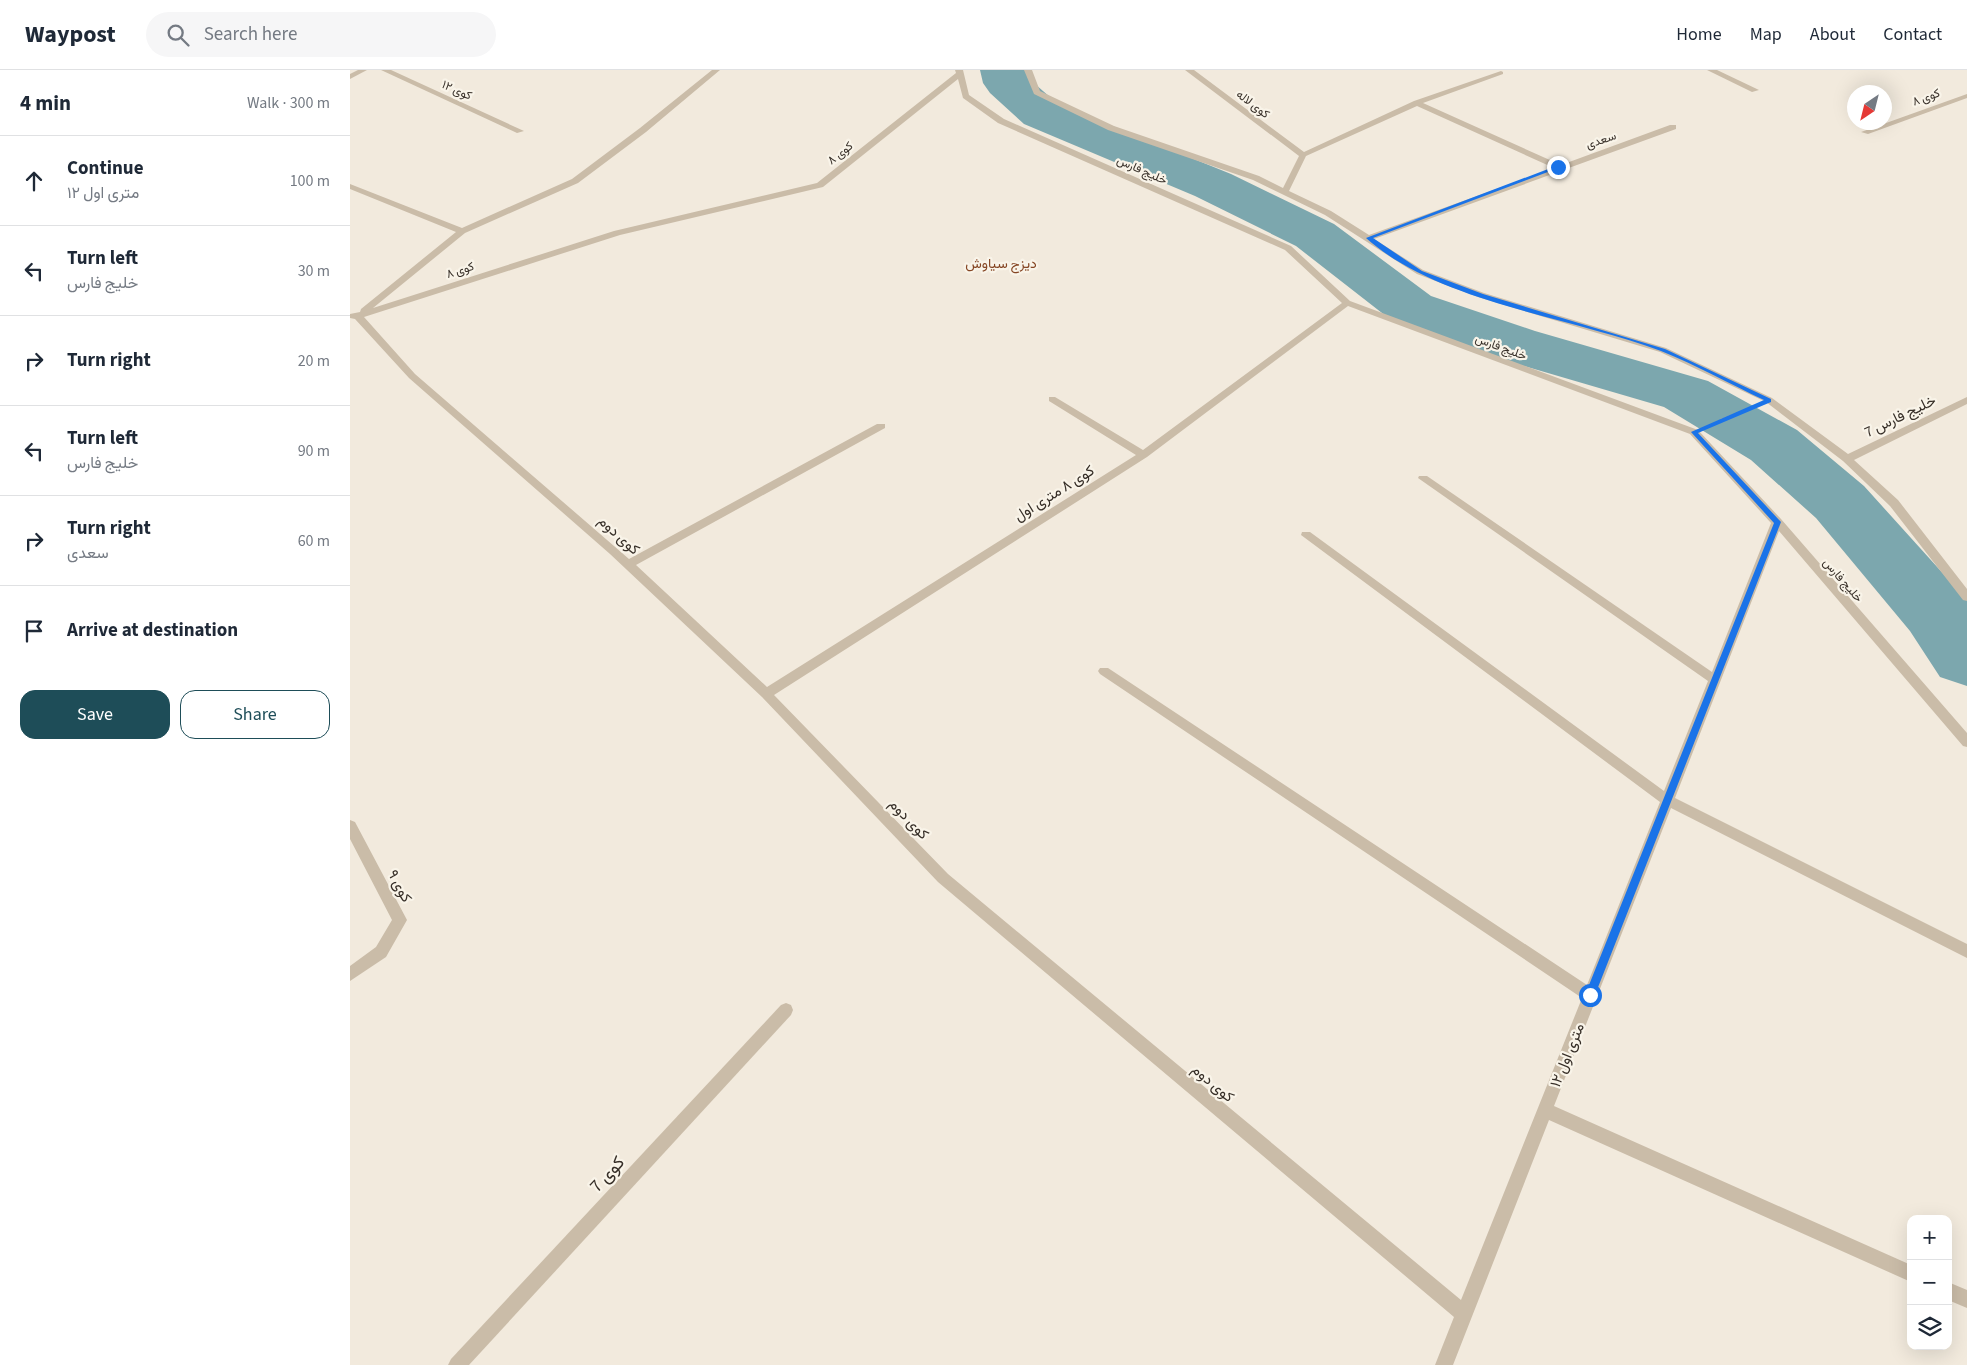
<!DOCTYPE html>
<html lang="en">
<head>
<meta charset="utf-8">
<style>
	:root { --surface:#fff; --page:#f6f6f7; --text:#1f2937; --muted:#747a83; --line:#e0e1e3; --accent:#1e4d58 }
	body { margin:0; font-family:"Source Sans 3",Vazirmatn,sans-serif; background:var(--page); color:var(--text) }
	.controls { position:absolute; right:15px; bottom:15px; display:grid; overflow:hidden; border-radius:10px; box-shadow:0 5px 20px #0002 }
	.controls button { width:45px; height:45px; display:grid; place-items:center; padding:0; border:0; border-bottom:1px solid var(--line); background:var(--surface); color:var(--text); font:25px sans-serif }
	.compass { position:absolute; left:1497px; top:15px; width:45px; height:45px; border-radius:50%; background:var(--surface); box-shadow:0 5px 20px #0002; rotate:215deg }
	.stop { position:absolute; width:15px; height:15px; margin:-11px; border:4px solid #1a73e8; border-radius:50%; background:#fff }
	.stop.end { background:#1a73e8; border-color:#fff; box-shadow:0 1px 5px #0008 }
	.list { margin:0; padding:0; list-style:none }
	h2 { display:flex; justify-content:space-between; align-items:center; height:65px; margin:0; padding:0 20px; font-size:21px }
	h2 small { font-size:16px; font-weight:400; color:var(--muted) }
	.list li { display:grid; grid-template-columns:32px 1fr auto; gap:15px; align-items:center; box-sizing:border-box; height:90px; padding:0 20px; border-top:1px solid var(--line) }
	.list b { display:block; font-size:19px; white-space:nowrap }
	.list p { margin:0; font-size:16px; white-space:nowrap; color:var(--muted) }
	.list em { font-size:16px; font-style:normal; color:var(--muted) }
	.actions { display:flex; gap:10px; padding:15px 20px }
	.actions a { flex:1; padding:11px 0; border:1px solid var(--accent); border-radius:15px; text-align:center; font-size:18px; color:var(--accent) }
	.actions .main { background:var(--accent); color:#fff }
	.icon { flex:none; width:28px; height:28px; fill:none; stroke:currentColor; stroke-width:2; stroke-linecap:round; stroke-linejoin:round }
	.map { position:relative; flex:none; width:1617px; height:1295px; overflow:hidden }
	header { display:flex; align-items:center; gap:30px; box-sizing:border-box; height:70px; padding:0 25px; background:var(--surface); border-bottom:1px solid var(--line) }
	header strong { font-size:24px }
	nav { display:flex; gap:28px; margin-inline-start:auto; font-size:18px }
	.search { width:350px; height:45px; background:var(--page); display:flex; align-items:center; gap:12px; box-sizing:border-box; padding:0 18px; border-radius:28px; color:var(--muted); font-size:19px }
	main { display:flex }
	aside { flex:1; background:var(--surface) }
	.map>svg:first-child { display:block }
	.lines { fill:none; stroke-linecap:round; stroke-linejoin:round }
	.river { fill:#7ca7ae; fill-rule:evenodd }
	.path { stroke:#b6a693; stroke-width:2.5; stroke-dasharray:2 2; stroke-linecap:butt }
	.minor { fill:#cabca8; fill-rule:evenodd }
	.route { fill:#1a73e8 }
	.labels { text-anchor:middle; stroke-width:4.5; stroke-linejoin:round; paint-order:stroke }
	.far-street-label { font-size:12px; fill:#372f28; stroke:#f9f4e9 }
	.far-neighbourhood-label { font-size:14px; fill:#854523; stroke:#f9f4e9 }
	.street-label { font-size:15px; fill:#372f28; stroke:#f9f4e9 }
	.near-street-label { font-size:18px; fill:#372f28; stroke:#f9f4e9 }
</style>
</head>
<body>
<header>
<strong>Waypost</strong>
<div class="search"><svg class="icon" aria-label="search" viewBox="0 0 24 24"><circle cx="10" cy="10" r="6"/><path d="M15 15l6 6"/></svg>Search here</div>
<nav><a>Home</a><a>Map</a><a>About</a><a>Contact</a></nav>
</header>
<main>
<aside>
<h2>4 min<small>Walk · 300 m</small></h2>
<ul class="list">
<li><svg class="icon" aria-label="ahead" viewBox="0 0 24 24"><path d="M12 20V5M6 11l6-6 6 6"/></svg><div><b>Continue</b><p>۱۲ متری اول</p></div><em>100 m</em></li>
<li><svg class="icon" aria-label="left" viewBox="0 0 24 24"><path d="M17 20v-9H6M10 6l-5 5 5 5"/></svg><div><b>Turn left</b><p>خلیج فارس</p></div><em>30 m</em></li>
<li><svg class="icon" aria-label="right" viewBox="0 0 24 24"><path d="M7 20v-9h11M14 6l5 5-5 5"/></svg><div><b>Turn right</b></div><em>20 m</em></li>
<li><svg class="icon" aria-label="left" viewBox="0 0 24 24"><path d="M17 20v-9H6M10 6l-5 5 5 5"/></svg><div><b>Turn left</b><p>خلیج فارس</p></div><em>90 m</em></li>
<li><svg class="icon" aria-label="right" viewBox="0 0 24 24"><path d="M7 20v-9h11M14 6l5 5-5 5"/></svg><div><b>Turn right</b><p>سعدی</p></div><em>60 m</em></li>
<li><svg class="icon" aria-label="arrive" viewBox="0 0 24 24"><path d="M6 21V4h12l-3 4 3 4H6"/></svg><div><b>Arrive at destination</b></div></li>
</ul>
<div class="actions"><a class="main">Save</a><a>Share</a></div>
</aside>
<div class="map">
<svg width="1617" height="1295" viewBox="0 0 1617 1295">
	<rect width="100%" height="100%" fill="#f2eadd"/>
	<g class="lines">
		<polygon class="river" points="630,0 676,0 678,8 708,34 881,104 984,154 1081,226 1185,261 1358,311 1447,360 1514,416 1617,530 1617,616 1590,607 1560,561 1466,448 1401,390 1314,337 1143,287 1041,250 946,176 845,126 674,54 640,23 633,13"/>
		<polyline class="path" points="1371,350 1386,344"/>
		<g class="minor">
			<polygon points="8,0 17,0 0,9 0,4"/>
			<polygon points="31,0 41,0 174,61 167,63"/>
			<path d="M362,0H370L296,62L228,113L115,163L23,238L264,161L467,113L606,3L605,0H613L619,25L654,49L941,176L1000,231L1348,360L1431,449L1617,663V677L1613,676L1429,461L1325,728L1617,874V888L1321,738L1204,1036L1561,1195V1212L1199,1050L1103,1295H1085L1104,1247L588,812L412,627L260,484L59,308L5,249L0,248V244L10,242L11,239L106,162L0,119V114L112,158L222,109L290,58ZM608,9L613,28L648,53L935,180L992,233L793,380L705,327H699V331L786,385L417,617L286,495L535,358V354H527L279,489L65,304L14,247L270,165L473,117ZM998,236L1340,364L1421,453L1362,602L1077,406H1069L1068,408L1358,611L1314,721L960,462H952L951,465L1310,732L1237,915L758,598H750L748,601L750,604L1232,928L1111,1230L598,804L424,625L797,387Z"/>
			<path d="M674,0H682L690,21L764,56L909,106L933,118L949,86L835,0H844L954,82L1064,31L1151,1L1153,2V4L1073,33L1211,95L1320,55H1326V59L1024,169L1073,200L1134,223L1316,278L1422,328L1498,384L1617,327V334L1504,390L1548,430L1617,519V531L1613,530L1540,436L1493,391L1416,332L1310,282L1128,227L1067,204L975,145L903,110L758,60L684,24ZM1067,36L1204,98L1019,165L981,141L939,121L956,86Z"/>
			<polygon points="1357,0 1367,0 1409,20 1402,22"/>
			<polygon points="1617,24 1617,28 1518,64 1511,62"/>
			<polygon points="0,750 5,752 57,850 36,887 0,911 0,896 26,877 42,850 0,769"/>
			<polygon points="436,933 441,935 443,940 441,945 119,1295 98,1295 101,1289 431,935"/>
			<polygon points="1598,1212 1617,1220 1617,1238 1598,1230"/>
		</g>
	</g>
	<path class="route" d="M1206,96L1211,97L1023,168L1072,201L1133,224L1315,279L1421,329V332L1348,363L1431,452L1245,925L1240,930L1235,925L1424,453L1341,362L1414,330C1380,314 1346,295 1311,281C1221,247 1089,233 1016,168Z"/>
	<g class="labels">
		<g class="far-street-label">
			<text transform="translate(107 20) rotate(24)" y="4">کوی ۱۲</text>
			<text transform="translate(1576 27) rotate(-20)" y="4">کوی ۸</text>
			<text transform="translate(903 34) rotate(37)" y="4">کوی لاله</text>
			<text transform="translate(1251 70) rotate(-19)" y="4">سعدی</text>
			<text transform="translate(490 83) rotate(-38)" y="4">کوی ۸</text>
			<text transform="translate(792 100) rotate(24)" y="4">خلیج فارس</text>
			<text transform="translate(110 200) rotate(-18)" y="4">کوی ۸</text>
			<text transform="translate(1151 277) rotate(20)" y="4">خلیج فارس</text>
			<text transform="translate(1493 510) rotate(49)" y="4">خلیج فارس</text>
		</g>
		<g class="far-neighbourhood-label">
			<text x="651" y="198">دیزج سیاوش</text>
		</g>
		<g class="street-label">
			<text transform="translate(1550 346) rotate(-26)" y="5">خلیج فارس 7</text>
			<text transform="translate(704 423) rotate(-32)" y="5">کوی ۸ متری اول</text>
			<text transform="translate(269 465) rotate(42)" y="5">کوی دوم</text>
			<text transform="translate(559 749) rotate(46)" y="5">کوی دوم</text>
			<text transform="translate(50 816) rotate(62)" y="5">کوی ۹</text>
			<text transform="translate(1217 985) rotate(-68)" y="5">۱۲ متری اول</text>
			<text transform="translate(863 1013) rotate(40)" y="5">کوی دوم</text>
		</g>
		<g class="near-street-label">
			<text transform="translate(257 1104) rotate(-47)" y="6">کوی 7</text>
		</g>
	</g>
</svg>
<div class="controls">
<button>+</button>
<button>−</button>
<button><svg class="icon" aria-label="layers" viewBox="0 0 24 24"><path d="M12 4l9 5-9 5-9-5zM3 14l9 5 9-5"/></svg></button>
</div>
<svg class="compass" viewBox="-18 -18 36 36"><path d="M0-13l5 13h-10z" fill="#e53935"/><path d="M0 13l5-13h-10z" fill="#747a83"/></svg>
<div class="stop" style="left:1240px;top:925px"></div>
<div class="stop end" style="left:1208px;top:97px"></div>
</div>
</main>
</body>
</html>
